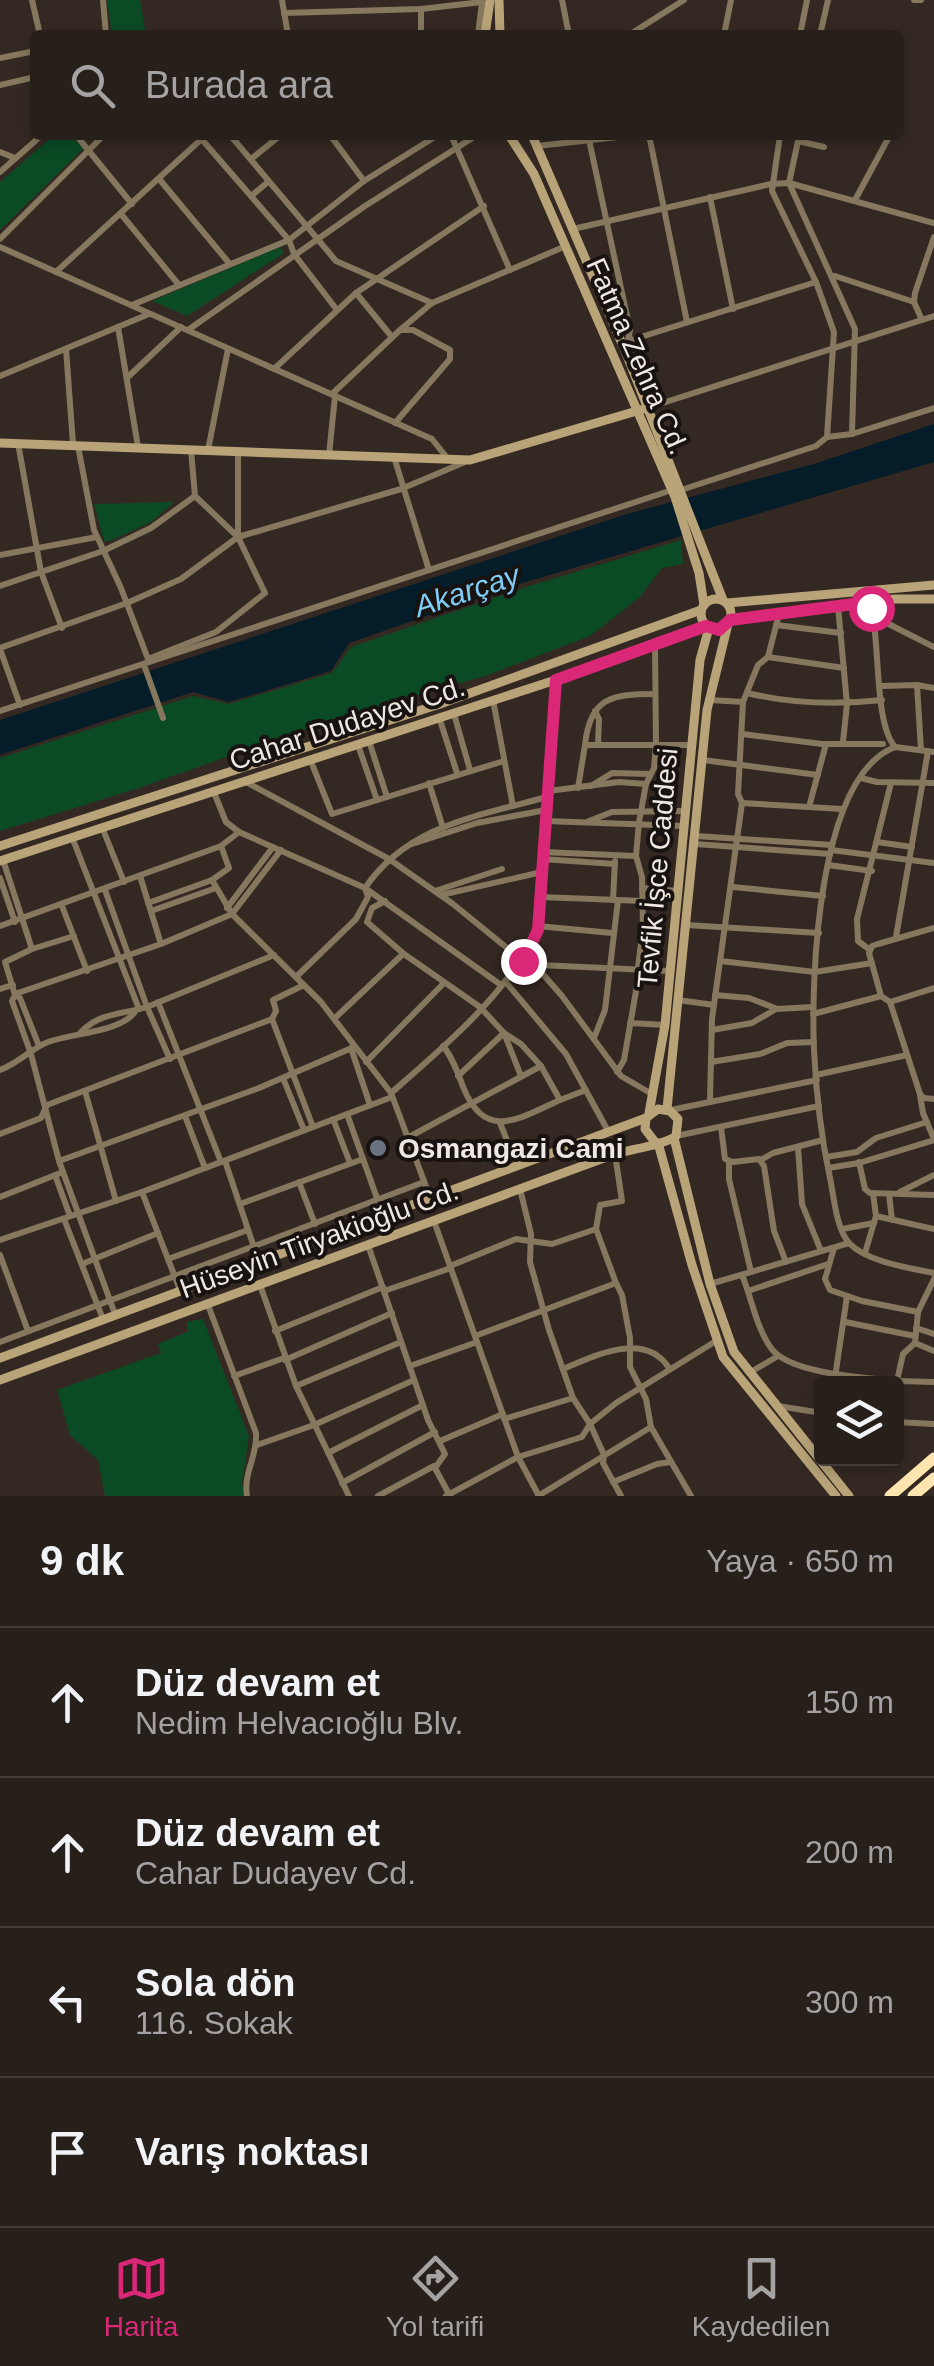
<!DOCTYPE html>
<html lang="tr">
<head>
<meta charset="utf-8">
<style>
	:root { --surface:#271f1a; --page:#2f2723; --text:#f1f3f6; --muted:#a4a2a2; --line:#433d39; --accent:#db2777 }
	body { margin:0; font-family:Arial,sans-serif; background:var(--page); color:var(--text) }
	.controls { position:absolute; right:30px; bottom:30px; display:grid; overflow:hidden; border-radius:10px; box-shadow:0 5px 15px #0003 }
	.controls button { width:90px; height:90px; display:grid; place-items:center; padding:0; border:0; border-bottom:2px solid var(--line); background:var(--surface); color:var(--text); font:50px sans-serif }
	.stop { position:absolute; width:30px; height:30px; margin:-22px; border:8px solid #db2777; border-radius:50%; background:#fff }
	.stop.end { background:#db2777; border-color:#fff; box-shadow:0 2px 10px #0008 }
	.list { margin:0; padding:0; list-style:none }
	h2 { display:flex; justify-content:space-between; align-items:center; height:130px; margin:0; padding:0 40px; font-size:42px }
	h2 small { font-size:32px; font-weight:400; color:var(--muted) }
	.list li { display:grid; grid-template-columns:65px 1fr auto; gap:30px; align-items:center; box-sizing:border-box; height:150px; padding:0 40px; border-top:2px solid var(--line) }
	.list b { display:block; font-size:38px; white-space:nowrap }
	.list p { margin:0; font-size:32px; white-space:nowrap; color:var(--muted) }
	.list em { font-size:32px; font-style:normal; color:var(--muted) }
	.icon { flex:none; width:55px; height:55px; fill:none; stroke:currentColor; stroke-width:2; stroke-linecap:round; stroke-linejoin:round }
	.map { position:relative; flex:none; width:934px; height:1496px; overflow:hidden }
	.search { position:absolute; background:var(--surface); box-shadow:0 5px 15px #0003; left:30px; right:30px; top:30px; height:110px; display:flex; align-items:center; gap:25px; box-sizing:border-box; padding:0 35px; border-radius:10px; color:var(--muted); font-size:38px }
	.sheet { height:730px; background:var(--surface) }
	nav { display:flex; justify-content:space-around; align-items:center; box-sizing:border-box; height:140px; border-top:2px solid var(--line); background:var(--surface); font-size:28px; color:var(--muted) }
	nav a { display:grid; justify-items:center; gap:5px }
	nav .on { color:var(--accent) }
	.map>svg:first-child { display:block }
	.green { fill:#0a4a24 }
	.water { fill:#051d28 }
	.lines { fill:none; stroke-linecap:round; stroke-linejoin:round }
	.street { stroke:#85785e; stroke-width:6 }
	.secondary { stroke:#b9a479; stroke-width:9 }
	.highway { stroke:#ffe5af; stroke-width:11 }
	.route { stroke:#db2777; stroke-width:12 }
	.worship-dot { fill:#6b7280; stroke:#181310; stroke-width:4 }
	.labels { text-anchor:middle; stroke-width:8; stroke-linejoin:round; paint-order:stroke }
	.street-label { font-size:28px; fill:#efe8e3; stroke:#181310 }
	.poi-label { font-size:28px; font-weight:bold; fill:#efe8e3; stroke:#181310; text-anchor:start }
	.water-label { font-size:30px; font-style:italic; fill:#7ecdf7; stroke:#181310 }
</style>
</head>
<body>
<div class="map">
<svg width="934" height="1496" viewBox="0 0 934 1496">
	<rect width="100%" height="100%" fill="#342922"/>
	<g class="green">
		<polygon points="107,0 140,0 146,35 112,35"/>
		<polygon points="54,135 72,135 83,149 0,230 0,182"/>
		<polygon points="280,247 284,253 187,316 152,301"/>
		<polygon points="174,502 151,522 110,541 104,541 94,504"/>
		<polygon points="681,540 683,564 662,568 640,597 590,636 488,675 317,725 139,788 0,831 0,758 193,696 229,704 332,673 351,647 529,586"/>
		<polygon points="203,1319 249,1436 242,1483 244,1496 105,1496 98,1460 70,1435 57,1390 161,1353 158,1344 187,1332 187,1322"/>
	</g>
	<polygon class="water" points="934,424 934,462 519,584 349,643 331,671 229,702 193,692 0,755 0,720 627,514 817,463"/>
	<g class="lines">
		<g class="street">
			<polyline points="32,0 40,35"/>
			<polyline points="103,0 106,35"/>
			<polyline points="282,0 288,35"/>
			<polyline points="562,0 569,35"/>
			<polyline points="914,0 921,0"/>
			<polyline points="421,9 421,35"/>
			<polyline points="284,13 421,9 482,2"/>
			<polyline points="478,35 482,2"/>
			<polyline points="629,35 684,0"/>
			<polyline points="724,35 731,0"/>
			<polyline points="800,35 807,0"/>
			<polyline points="820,35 828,0"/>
			<polyline points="0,58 35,51"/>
			<polyline points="0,85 35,77"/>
			<polyline points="76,135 132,204"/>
			<polyline points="198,135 289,240 294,254 337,310"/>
			<polyline points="230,135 336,261 432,303"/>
			<polyline points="330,135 364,181"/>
			<polyline points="451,135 510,270"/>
			<polyline points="588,135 630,330 626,352"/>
			<polyline points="649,135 687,322"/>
			<polyline points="780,135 772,191 816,282 834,332 827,437"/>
			<polyline points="537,146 636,135"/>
			<polyline points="824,147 798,141 789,183 855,329 852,434"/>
			<polyline points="0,152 15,158"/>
			<polyline points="251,159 281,135"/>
			<polyline points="0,172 42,135"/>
			<polyline points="160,180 229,263"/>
			<polyline points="251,196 268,182"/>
			<polyline points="710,197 733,309"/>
			<polyline points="855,200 890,135"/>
			<polyline points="121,214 179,285"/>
			<polyline points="573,229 771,184 789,183 934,223"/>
			<polyline points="0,239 104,135"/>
			<polyline points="0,247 432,439 448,459"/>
			<polyline points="56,272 206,135"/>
			<polyline points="835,276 914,302"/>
			<polyline points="356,293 392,337"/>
			<polyline points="132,305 289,240 364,181 438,135"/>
			<polyline points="922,320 914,302 915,293 934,237"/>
			<polyline points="118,327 138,447"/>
			<polyline points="188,330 365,206 477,135"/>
			<polyline points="400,330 432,303 566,246"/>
			<polyline points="628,341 816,282"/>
			<polyline points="66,349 73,444"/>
			<polyline points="274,369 356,293 484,206"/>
			<polyline points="0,376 149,314"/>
			<polyline points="129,376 181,327"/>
			<polyline points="332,394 400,330 413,330 450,350 450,359 395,423"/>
			<polyline points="647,408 934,316"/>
			<polyline points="18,443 41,572 62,628"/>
			<polyline points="78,446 94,530 121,588 148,659 216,632 265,593 238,537 195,496 191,450"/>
			<polyline points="208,450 228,349"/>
			<polyline points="329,455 335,396"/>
			<polyline points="394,457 429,570"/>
			<polyline points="681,490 816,446 827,437 852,434 934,408"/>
			<polyline points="238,536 238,451"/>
			<polyline points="0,555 97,537"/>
			<polyline points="0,586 103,551 151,528 195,496"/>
			<path d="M870,602C881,638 873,721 895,747"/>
			<polyline points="838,606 847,704 843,742"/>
			<polyline points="873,616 934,647"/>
			<polyline points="776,625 841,633"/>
			<polyline points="0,648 127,603 181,579 238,537 401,489 465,462"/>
			<polyline points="0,649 20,705"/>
			<polyline points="768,657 844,668"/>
			<polyline points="144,665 163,718"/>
			<polyline points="917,685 921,750"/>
			<polyline points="881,686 917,685 934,688"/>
			<path d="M747,693C792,704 836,705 882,700"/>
			<polyline points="493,700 513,806"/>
			<polyline points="710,700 743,702"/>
			<polyline points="0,711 666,492"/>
			<polyline points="595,711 599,719 598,745"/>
			<polyline points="454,714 470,770"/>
			<polyline points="439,717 457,773"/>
			<polyline points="742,734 822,744 883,744"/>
			<polyline points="369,741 387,797"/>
			<polyline points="358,745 377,800"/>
			<path d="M585,745C590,697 612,694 655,694"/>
			<path d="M895,747C817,777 811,979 814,1050C816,1092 821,1136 830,1178C834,1197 836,1228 849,1243C867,1262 909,1268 934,1273"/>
			<polyline points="895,747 934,752"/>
			<polyline points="310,759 332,814 504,761"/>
			<polyline points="703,760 818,775"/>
			<polyline points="861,778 877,782 934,783"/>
			<polyline points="246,782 389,859 453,904 523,961 540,965 670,971"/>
			<polyline points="429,783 443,828"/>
			<polyline points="591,786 612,773 650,774"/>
			<polyline points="578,788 585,745 691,745"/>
			<polyline points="213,790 226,822 239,832 365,888 501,985"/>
			<polyline points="548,791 619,782 646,784"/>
			<polyline points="742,803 842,809"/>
			<polyline points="809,807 826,744"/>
			<polyline points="546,821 684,826"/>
			<polyline points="589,821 612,812 685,811"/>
			<polyline points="102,827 124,882"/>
			<polyline points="696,836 832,845"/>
			<polyline points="72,837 139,1009"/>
			<polyline points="877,842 912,847"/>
			<polyline points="412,844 477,823 546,810"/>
			<polyline points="695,844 830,854"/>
			<polyline points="221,846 229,868 212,880 232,914 321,1002 391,1093 430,1197"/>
			<polyline points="831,850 934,863"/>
			<polyline points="543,852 636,856"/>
			<polyline points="542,859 615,864"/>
			<polyline points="3,860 32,949 5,962 15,995 12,1001 31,1054 59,1161 115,1314"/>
			<polyline points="828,865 872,871"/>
			<polyline points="140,876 161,944"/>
			<polyline points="0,878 15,922"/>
			<polyline points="733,887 823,896"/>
			<polyline points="642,888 677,891"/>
			<polyline points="105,890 147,1007 170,1059"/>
			<polyline points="435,891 502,869"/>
			<polyline points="441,895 542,872"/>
			<polyline points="540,897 618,900 605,1010 594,1038"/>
			<polyline points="613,900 615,861"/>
			<polyline points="618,900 643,901"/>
			<polyline points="385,901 372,908 367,922 404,954 480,1007 504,1033 521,1076"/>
			<polyline points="148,903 212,880"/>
			<polyline points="62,906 87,971"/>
			<polyline points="227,908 273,847"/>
			<polyline points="151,911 216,888"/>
			<polyline points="686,925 819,933"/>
			<polyline points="0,926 221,846 239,832"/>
			<polyline points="538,926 612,933"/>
			<polyline points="934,928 878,944 872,946 869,953 881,996 890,1002 920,1094 924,1098 934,1099"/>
			<polyline points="896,937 928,751"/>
			<polyline points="32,949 74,936"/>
			<polyline points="870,950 858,941 857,919 891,783"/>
			<polyline points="720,961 815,972 872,963"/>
			<polyline points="534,964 562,996 621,1076 652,1094"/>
			<polyline points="638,968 643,927 642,877 636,856 639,822 646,784 654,768 656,744 655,647"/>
			<path d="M296,977L356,919L368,897L365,888C408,825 478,816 547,797"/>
			<polyline points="505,981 566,1054 608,1131"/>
			<polyline points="0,989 13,985"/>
			<polyline points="15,994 161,944 232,914 281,850"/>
			<polyline points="15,995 20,998 39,1046"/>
			<polyline points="715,995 749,998 775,1008"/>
			<polyline points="678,1000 714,1005"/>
			<polyline points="158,1002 221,1162"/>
			<polyline points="890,1002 934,988"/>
			<polyline points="813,1014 881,996"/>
			<polyline points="335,1018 403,954"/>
			<polyline points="272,1019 276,1011 273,1000 304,985"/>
			<polyline points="630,1023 665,1025"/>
			<polyline points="712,1030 752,1023 776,1009 813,1007"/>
			<path d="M81,1032C100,1012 125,1014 147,1007L274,955"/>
			<path d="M443,1046C453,1058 458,1074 464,1089C486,1142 520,1118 560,1100"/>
			<polyline points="351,1048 370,1105"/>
			<polyline points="366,1062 444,983"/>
			<polyline points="711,1062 760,1054 787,1043 814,1042"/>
			<path d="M0,1070C20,1062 32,1048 48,1042C72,1033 124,1032 136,1010"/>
			<polyline points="617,1072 624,1060 640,968"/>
			<polyline points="816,1075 907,1055"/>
			<polyline points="458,1076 504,1033 521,1044 541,1066"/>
			<polyline points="283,1078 304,1130"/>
			<polyline points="85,1091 116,1201"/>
			<path d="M391,1093C445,1046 506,995 538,930L556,680"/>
			<polyline points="920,1095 923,1113 934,1139"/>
			<polyline points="710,1100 712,1019 742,803 738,794 743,702 758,665 768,657 779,614"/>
			<polyline points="671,1110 817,1080"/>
			<polyline points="347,1114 383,1215"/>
			<polyline points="185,1116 205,1168"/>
			<polyline points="333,1119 350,1163"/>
			<polyline points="500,1123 517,1165"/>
			<polyline points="721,1127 725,1159 733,1162 759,1159 764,1166 774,1231 786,1262"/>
			<polyline points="0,1134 41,1118 47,1105 272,1019 313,1127"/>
			<polyline points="676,1136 819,1106"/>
			<polyline points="407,1138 541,1066 560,1100 586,1090"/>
			<polyline points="798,1147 802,1204 821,1251"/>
			<polyline points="826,1157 857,1152 876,1138 927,1122"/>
			<polyline points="761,1160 773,1153 823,1140"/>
			<polyline points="59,1161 259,1088 354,1047"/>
			<polyline points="225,1161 259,1262"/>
			<polyline points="729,1161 729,1179 751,1272"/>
			<polyline points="859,1162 865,1189 870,1193 934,1195"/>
			<polyline points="828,1168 859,1163 934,1140"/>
			<polyline points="55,1175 70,1216"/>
			<polyline points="299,1182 315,1224"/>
			<polyline points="520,1189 531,1234 530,1262 549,1330 573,1398 590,1424 604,1455 603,1463 621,1496"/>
			<polyline points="142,1192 180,1290"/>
			<polyline points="900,1192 934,1175"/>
			<polyline points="889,1194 892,1220"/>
			<polyline points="0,1197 63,1172"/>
			<polyline points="240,1204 363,1159"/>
			<polyline points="876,1216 934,1229"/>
			<polyline points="64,1219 103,1319"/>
			<polyline points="434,1221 518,1457 539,1496"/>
			<polyline points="596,1229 600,1205 622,1201 615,1154"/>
			<polyline points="842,1229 874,1223"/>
			<polyline points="0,1240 142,1192 392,1097"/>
			<polyline points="368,1245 428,1420 445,1454 435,1468 450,1496"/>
			<polyline points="834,1248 825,1279 830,1290 862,1301 918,1312"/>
			<polyline points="865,1253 876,1216 873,1193"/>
			<polyline points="0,1255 28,1331"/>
			<polyline points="168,1259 248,1230"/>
			<polyline points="82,1264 158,1233"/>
			<polyline points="450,1266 516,1239 552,1244 596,1229"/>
			<path d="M742,1275C752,1299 756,1327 771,1348C789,1374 867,1378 897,1381L903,1354L915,1343"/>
			<polyline points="934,1279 918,1312 915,1343 934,1351"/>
			<polyline points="710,1284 849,1243"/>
			<polyline points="260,1285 296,1386 349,1496"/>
			<polyline points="384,1291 451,1268"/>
			<polyline points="748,1291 828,1264"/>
			<path d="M208,1305L256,1433C258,1455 243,1473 247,1496"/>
			<polyline points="845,1322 915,1336"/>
			<polyline points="916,1328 934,1334"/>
			<polyline points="275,1331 383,1287"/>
			<polyline points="475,1336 616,1283 596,1229"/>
			<polyline points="0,1342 424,1182"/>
			<polyline points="285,1360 392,1313"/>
			<polyline points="410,1366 477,1342"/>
			<path d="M563,1369C596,1355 645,1331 669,1368"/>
			<polyline points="749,1373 778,1356"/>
			<polyline points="234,1376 284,1358"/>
			<polyline points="834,1384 847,1296"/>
			<polyline points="296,1386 401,1342"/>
			<polyline points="896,1388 897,1381 934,1382"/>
			<polyline points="778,1406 822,1413"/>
			<polyline points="504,1419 573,1398"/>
			<polyline points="896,1422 934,1424"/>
			<polyline points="651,1427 691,1496"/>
			<polyline points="440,1441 503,1414"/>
			<polyline points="257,1445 314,1425 414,1380"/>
			<polyline points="328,1453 423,1405"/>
			<polyline points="613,1482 657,1464 671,1462"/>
			<polyline points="342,1483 435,1432"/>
			<polyline points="378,1496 434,1466"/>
			<polyline points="446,1496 518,1457 582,1437 590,1424 616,1403 716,1341"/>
			<polyline points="538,1496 651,1427 646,1399 630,1367 630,1338 622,1295 616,1283"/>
		</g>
		<g class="secondary">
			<polyline points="499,0 500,35"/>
			<polyline points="485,35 490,0"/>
			<polyline points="509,135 534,174 675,497 699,573 704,605"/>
			<polyline points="532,135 626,353 723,600"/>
			<polyline points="0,443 470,460 647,408"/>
			<circle cx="716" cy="614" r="15"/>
			<polyline points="727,603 934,585"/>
			<polyline points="730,620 895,599 934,599"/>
			<polyline points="0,846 440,704 701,610"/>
			<polyline points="0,861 571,675 706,626"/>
			<polyline points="667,1109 707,710 728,624"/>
			<polyline points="649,1113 665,1025 700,660 709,628"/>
			<polyline points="646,1118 645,1129 655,1142"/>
			<polyline points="674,1138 710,1284 734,1352 849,1496"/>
			<polyline points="658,1143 692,1265 723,1357 836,1496"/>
			<path d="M0,1358L646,1118L658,1109L670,1111L678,1119L676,1136C664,1145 632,1149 615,1154L0,1380"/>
		</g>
		<g class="highway">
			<polyline points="890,1496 934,1458"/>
			<polyline points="913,1496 934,1478"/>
		</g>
	</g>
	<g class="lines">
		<polyline class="route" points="523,961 538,930 556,680 706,626 719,630 730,620 869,602 871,608"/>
	</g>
	<circle class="worship-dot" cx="378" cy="1148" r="10"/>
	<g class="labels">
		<g class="street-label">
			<text transform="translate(638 356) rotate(66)" y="10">Fatma Zehra Cd.</text>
			<text transform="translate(347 723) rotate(-18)" y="10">Cahar Dudayev Cd.</text>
			<text transform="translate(657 868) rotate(-85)" y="10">Tevfik İşce Caddesi</text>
			<text transform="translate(319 1239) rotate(-20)" y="10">Hüseyin Tiryakioğlu Cd.</text>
		</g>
		<g class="poi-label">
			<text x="398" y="1158">Osmangazi Cami</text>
		</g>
		<g class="water-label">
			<text transform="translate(467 591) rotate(-18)" y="10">Akarçay</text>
		</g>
	</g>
</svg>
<div class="controls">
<button><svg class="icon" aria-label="layers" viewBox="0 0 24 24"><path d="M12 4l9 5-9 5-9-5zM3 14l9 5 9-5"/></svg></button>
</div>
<div class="stop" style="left:871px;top:608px"></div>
<div class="stop end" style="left:523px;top:961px"></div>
<div class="search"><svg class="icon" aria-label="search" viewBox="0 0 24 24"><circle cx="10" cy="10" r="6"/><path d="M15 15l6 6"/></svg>Burada ara</div>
</div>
<section class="sheet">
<h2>9 dk<small>Yaya · 650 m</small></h2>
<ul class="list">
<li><svg class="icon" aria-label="ahead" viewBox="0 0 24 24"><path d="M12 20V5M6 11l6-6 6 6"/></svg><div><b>Düz devam et</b><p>Nedim Helvacıoğlu Blv.</p></div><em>150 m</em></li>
<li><svg class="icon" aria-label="ahead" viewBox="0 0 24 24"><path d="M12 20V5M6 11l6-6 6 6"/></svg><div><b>Düz devam et</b><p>Cahar Dudayev Cd.</p></div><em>200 m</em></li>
<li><svg class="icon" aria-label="left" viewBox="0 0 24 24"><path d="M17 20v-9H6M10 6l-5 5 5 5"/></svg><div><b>Sola dön</b><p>116. Sokak</p></div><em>300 m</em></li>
<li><svg class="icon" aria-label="arrive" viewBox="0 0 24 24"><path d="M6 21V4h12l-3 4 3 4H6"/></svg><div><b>Varış noktası</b></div></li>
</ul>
</section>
<nav>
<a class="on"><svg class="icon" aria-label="map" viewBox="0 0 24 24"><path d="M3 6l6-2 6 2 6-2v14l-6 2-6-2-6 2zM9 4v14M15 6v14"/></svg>Harita</a>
<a><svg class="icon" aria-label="directions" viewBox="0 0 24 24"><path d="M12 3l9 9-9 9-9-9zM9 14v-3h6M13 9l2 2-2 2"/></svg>Yol tarifi</a>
<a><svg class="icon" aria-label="saved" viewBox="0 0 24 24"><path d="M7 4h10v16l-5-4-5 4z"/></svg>Kaydedilen</a>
</nav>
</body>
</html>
